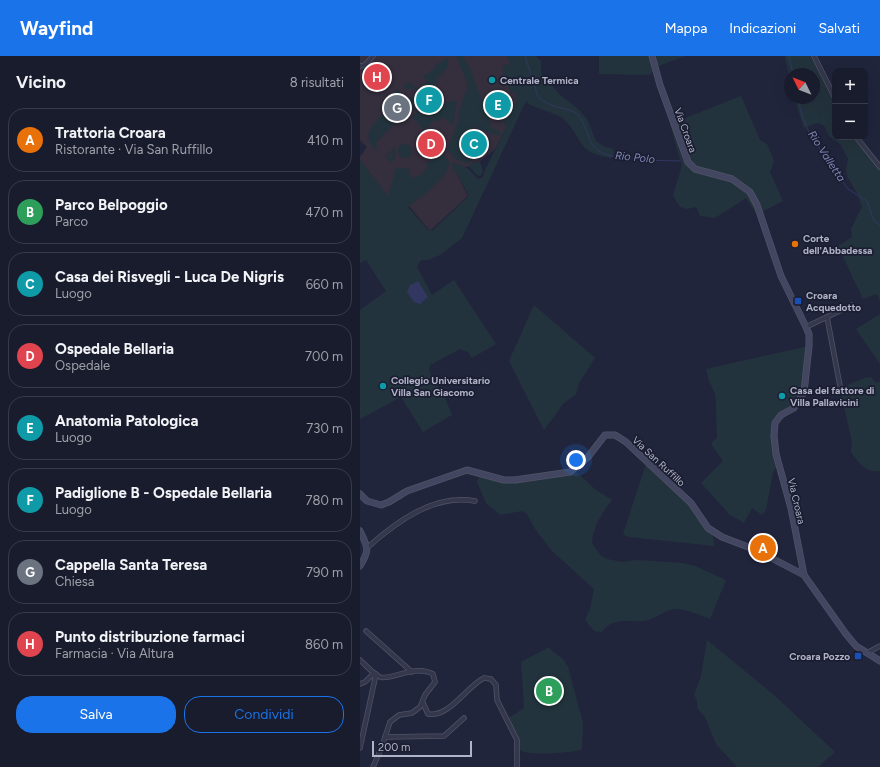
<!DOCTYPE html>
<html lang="it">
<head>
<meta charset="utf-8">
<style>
	:root { --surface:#191c2d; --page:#262939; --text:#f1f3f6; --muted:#9fa1aa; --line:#373a49; --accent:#1a73e8 }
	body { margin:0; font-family:Figtree,sans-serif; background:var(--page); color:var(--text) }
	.controls { position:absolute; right:12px; top:12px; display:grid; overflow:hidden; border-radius:8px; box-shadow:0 4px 16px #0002 }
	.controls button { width:36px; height:36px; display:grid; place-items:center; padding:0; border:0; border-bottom:1px solid var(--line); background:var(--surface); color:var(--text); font:20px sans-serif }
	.compass { position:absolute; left:424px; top:12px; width:36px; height:36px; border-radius:50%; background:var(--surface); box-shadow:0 4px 16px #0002; rotate:313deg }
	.scale { position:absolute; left:12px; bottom:10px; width:100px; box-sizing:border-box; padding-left:4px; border:2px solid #b1b3c8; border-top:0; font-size:11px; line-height:14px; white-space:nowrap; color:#b1b3c8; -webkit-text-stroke:3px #1b1e31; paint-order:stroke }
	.you { position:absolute; left:216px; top:404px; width:14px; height:14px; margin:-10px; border:3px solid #fff; border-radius:50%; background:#1a73e8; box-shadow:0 0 0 6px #1a73e833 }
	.badge { display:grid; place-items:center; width:26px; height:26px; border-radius:50%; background:var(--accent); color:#fff; font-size:13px; font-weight:700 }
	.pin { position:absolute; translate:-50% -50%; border:2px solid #fff; box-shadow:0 1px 4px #0006 }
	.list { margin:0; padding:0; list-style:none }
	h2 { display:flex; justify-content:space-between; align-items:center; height:52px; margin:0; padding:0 16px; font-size:17px }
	h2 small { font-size:13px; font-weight:400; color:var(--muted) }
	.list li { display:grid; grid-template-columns:26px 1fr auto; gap:12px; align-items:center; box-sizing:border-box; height:64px; margin:0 8px 8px; padding:0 8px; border:1px solid var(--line); border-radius:16px }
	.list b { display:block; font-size:15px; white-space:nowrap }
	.list p { margin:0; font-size:13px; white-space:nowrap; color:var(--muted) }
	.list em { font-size:13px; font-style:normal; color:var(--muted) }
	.actions { display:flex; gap:8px; padding:12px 16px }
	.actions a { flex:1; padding:9px 0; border:1px solid var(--accent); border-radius:16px; text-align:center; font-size:14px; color:var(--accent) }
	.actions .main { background:var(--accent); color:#fff }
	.map { position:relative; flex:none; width:520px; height:711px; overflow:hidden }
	header { display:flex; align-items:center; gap:24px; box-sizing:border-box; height:56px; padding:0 20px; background:var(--accent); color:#fff }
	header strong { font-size:19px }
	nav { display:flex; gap:22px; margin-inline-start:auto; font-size:14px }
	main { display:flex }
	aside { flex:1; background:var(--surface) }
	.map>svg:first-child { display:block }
	.medical { fill:#342e3d }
	.green { fill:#23333d }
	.water { fill:#313760 }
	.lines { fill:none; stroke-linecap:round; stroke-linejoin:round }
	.stream { stroke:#313760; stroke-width:1 }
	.street-casing { stroke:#515367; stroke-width:5.5 }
	.secondary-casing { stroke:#515367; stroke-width:7 }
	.street { stroke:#35384c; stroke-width:4 }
	.secondary { stroke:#434660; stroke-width:5.5 }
	.culture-dot { fill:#0f9aa8; stroke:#1b1e31; stroke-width:1.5 }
	.food-dot { fill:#e8710a; stroke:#1b1e31; stroke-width:1.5 }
	.transit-dot { fill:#1a4fb4; stroke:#1b1e31; stroke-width:1.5 }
	.labels { text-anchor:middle; stroke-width:3.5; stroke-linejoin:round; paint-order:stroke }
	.poi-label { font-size:10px; font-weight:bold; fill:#b1b3c8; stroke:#1b1e31; text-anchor:start }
	.street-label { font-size:10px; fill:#b1b3c8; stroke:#1b1e31 }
	.water-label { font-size:11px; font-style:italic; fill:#7f86b6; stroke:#1b1e31 }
</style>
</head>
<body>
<header>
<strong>Wayfind</strong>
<nav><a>Mappa</a><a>Indicazioni</a><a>Salvati</a></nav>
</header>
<main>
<aside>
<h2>Vicino<small>8 risultati</small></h2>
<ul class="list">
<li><span class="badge" style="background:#e8710a">A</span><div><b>Trattoria Croara</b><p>Ristorante · Via San Ruffillo</p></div><em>410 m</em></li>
<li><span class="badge" style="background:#2e9e5b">B</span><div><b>Parco Belpoggio</b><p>Parco</p></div><em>470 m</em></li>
<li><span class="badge" style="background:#0f9aa8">C</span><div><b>Casa dei Risvegli - Luca De Nigris</b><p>Luogo</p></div><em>660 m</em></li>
<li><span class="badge" style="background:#e0444e">D</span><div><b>Ospedale Bellaria</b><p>Ospedale</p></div><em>700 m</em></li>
<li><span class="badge" style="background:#0f9aa8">E</span><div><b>Anatomia Patologica</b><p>Luogo</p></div><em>730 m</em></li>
<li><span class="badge" style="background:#0f9aa8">F</span><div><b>Padiglione B - Ospedale Bellaria</b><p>Luogo</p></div><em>780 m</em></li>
<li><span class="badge" style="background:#6b7280">G</span><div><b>Cappella Santa Teresa</b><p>Chiesa</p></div><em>790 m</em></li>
<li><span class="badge" style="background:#e0444e">H</span><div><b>Punto distribuzione farmaci</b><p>Farmacia · Via Altura</p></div><em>860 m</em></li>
</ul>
<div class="actions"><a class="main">Salva</a><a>Condividi</a></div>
</aside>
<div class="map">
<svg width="520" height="711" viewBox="0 0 520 711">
	<rect width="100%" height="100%" fill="#21253c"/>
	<polygon class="medical" points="0,0 152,0 162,41 135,93 117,108 95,114 108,140 70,175 49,150 27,140 0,104 0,101 7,91 0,84"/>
	<g class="green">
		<polygon points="96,0 103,0 113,19 112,19 124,50 126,50 131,71 141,77 139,80 116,72 117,69 112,72 112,103 107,108 94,102 88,93 98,65 99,55 107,33 107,26"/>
		<path d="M147,0H176L181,5V17L199,38L219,54L227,63L236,85L245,91L252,92L254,96L251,102C217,97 224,84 205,64C199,58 179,53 170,49L166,45L102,182L80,199L68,204H61L57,211L72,239L94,224L136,288L112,302L108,296L100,293L70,309L69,315L85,342L92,359L63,376L41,341L0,363V254L26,235L6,204L0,207V104L28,140L36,112L50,113L49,116L52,123L63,117V115L68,112L66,107L82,99C107,109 58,143 48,151L68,174L72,175L109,140L95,114H92L93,106L107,112L118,123L123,121L125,114L146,72L143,63L139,65L138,62L152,55L151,51L157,46L155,36L151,37L143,17L144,16L142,11L150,7Z"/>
		<polygon points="239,0 325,0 296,11 290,19 239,18"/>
		<polygon points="425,0 455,0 475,41 475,81 497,81 520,107 520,245 517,238 503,243 478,190 492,181 491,173 502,151 497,137 488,122 486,114 488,103 480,88 469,80 465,71 461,68 456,67 444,72 434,42 454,42 454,18 430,18 430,25"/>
		<polygon points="87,2 89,3 87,8 89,10 76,24 78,26 70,33 71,35 52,52 54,54 49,59 31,41 37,34 50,43 57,36 51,31 47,34 43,31 48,26 59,33 67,25 63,21 76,11 75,9"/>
		<polygon points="381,40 400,84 407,88 414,105 410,116 423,145 397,158 386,142 355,162 340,160 336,151 327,153 320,151 313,139 322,110 310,68"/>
		<path d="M28,43L36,50L33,53L34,55L39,53L47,61L41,68L37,65L15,88L18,91L15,94C0,76 14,68 27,54L23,49Z"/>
		<path d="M97,44L93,69L83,61L78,66L75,63L65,74L52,61L58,55L64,60C74,50 82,47 97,44Z"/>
		<circle cx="45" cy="95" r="7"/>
		<polygon points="35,90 36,101 32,106 30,106 26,99 30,95 31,97 28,100 30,102 33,99 31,95"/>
		<polygon points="114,106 120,106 123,116 121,119 118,120 109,110"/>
		<polygon points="174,249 235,302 219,327 216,338 203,348 184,374 149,305"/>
		<polygon points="520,258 520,308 496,273"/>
		<polygon points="449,290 442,336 434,354 418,367 415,374 417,410 413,416 406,454 402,459 392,452 384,467 369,458 341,427 363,405 351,388 357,381 356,351 355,338 349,325 346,313"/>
		<path d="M511,321L516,327L520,326V415C507,418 498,406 491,396L492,386L480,332L504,322Z"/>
		<polygon points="286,408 304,412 352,474 354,490 269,481 263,478"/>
		<path d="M121,414L151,424L215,415L236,434L252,444C242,457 233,470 232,487L241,500L247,503L262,506L275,504L322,507L335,510L366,524L350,563C340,559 328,554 317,553C305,553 299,561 288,564C273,568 253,559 242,576L234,575L225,564L230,553L234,533L192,495L175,473L167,458L162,455L140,459L126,447L117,426Z"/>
		<polygon points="347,584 414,639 475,696 458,711 377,711 356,688 345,661 337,652 337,644 334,639 341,620"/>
		<path d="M189,591L191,594L203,603L208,611L223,667L222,694C210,696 165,702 158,692C153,684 150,672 147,663L164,652L161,606Z"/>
	</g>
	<polygon class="water" points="58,225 68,241 60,248 54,246 47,236 50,229"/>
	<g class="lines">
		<g class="stream">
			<path d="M165,0L178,41C182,44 186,47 191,49C200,53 212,52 219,60C226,69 228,84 234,91C247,106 300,104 320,105"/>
			<polyline points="429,0 433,18"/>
			<polyline points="438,42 441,56 450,79 488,133 507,145 514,165 520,169"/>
		</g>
		<g class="street-casing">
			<g id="street">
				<polyline points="454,0 475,42"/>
				<polyline points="0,10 5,9 13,0"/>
				<polyline points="496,81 520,111"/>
				<polyline points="467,261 480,330"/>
				<polyline points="446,271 492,249"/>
				<path d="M8,491C36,466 75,437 115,445"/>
				<polyline points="6,575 52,616"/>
				<polyline points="507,597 520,590"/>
				<path d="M0,604C6,609 13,618 20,621C30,625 54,608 73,618L75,626L65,639L60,651L52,657L39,659L30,666L21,693L13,711"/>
				<polyline points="0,628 5,626 14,617"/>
				<path d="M63,647L68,658C89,662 106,631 124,622L131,623L136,629L137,644L157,684V711"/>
				<polyline points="25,681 84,680 104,662"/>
				<polyline points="0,692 16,618"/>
			</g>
		</g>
		<g class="secondary-casing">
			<g id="secondary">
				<polyline points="292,0 300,29 328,106 335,113 372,123 390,136 397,149 421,220 445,269 449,278 449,290 444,336 434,352 421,359 415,367 414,380 416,398 431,452 444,519 486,578 496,590 520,605"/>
				<polyline points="0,438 7,445 21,449 29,446 47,435 107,414 144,424 155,424 210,416 228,401 245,379 255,379 266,386 331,447 348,472 362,481 396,494 444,519"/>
				<path d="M0,475C8,491 10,494 0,510"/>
			</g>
		</g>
		<use href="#street" class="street"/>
		<use href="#secondary" class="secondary"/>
	</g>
	<g class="culture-dot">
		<circle cx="132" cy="24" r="4"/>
		<circle cx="23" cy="330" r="4"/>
		<circle cx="422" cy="340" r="4"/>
	</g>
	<circle class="food-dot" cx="435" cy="188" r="4"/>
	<g class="transit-dot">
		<rect x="434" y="241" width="8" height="8" rx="2"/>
		<rect x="494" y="596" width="8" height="8" rx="2"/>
	</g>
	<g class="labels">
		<g class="poi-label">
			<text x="140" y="28">Centrale Termica</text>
			<text x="443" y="186">Corte<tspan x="443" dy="12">dell'Abbadessa</tspan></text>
			<text x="446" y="243">Croara<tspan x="446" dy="12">Acquedotto</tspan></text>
			<text x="31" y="328">Collegio Universitario<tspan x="31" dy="12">Villa San Giacomo</tspan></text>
			<text x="430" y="338">Casa del fattore di<tspan x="430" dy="12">Villa Pallavicini</tspan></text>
			<text x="490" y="604" text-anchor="end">Croara Pozzo</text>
		</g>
		<g class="street-label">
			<text transform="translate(326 74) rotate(70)" y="4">Via Croara</text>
			<text transform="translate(299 405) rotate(43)" y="4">Via San Ruffillo</text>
			<text transform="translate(437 445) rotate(77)" y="4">Via Croara</text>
		</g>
		<g class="water-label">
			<text transform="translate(467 100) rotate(57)" y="4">Rio Valletta</text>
			<text transform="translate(275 101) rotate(6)" y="4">Rio Polo</text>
		</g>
	</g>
</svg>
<div class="controls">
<button>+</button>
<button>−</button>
</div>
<svg class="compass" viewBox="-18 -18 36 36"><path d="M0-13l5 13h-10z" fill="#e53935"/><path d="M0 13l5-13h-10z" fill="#9fa1aa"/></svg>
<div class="scale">200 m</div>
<div class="you"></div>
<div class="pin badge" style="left:403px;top:492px;background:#e8710a">A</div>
<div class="pin badge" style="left:189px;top:635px;background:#2e9e5b">B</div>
<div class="pin badge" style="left:114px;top:88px;background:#0f9aa8">C</div>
<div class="pin badge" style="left:71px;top:88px;background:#e0444e">D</div>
<div class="pin badge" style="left:138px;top:49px;background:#0f9aa8">E</div>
<div class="pin badge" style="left:69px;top:44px;background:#0f9aa8">F</div>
<div class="pin badge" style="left:37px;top:52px;background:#6b7280">G</div>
<div class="pin badge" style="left:17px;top:21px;background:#e0444e">H</div>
</div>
</main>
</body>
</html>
